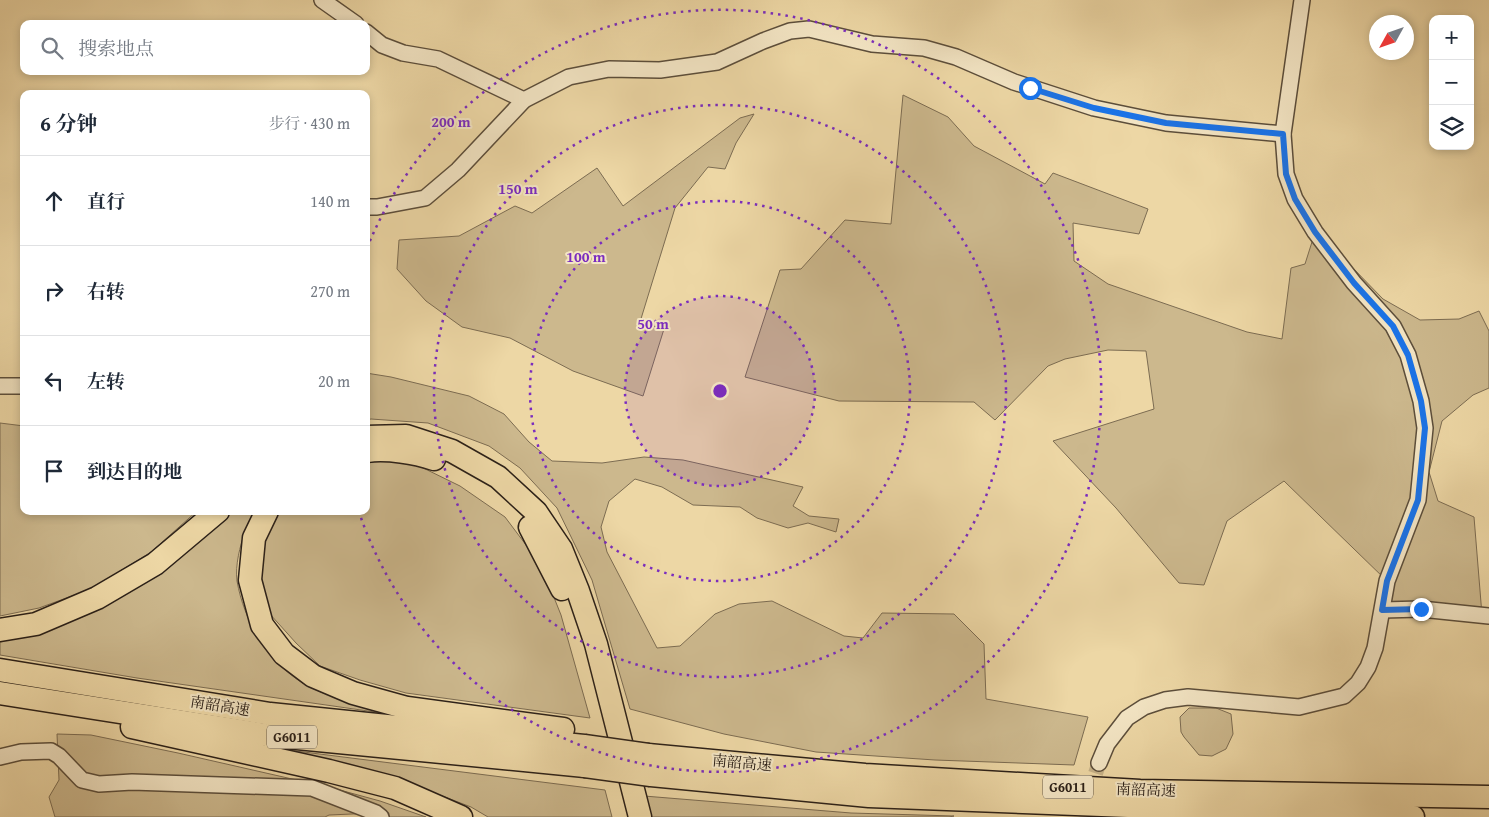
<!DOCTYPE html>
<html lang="zh">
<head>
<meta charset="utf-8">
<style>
	:root { --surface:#fff; --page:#f2f2f3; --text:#1f2937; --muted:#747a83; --line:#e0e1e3 }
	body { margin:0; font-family:"Gentium Book Plus","Noto Serif SC",serif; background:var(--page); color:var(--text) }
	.controls { position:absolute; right:15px; top:15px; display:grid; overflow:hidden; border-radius:10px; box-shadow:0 2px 8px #0003 }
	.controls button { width:45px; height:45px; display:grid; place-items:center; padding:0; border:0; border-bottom:1px solid var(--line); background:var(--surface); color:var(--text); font:25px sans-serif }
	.compass { position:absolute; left:1369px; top:15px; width:45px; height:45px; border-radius:50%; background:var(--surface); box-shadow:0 2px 8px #0003; rotate:230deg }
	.stop { position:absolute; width:15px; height:15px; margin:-11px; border:4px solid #1a73e8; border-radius:50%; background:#fff }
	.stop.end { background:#1a73e8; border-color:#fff; box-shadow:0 1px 5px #0008 }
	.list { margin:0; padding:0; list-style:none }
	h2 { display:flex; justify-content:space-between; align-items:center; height:65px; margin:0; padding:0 20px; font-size:21px }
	h2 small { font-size:16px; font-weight:400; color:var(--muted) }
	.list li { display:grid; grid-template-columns:32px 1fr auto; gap:15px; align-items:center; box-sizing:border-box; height:90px; padding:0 20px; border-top:1px solid var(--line) }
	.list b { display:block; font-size:19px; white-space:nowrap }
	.list em { font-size:16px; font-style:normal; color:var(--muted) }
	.icon { flex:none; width:28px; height:28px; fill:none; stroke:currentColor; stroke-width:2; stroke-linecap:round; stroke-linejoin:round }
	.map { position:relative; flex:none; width:1489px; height:817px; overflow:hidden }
	.search { position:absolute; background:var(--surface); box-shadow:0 2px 8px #0003; left:20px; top:20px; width:350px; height:55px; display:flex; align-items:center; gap:12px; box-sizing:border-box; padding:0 18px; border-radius:10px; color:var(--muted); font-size:19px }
	.panel { position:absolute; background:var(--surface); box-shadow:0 2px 8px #0003; left:20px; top:90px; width:350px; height:425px; border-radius:10px }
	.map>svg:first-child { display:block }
	.green { fill:#ccb88d; stroke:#7c6c52 }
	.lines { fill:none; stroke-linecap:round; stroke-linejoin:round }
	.minor-tunnel { stroke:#c6b289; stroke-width:15; stroke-dasharray:15 8; stroke-linecap:butt }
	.minor-casing { stroke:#5c4e3b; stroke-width:18 }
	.highway-casing { stroke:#2b2018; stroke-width:25 }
	.minor { stroke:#f3e5c4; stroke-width:15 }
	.highway { stroke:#edd7a5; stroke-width:22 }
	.highway-bridge-casing { stroke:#2b2018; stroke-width:25; stroke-linecap:butt }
	.highway-bridge { stroke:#edd7a5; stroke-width:22 }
	.route { stroke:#1a73e8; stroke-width:6 }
	.ring { fill:none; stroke:#7b2cbf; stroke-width:2.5; stroke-dasharray:2.5 5 }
	.labels { text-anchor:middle; stroke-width:4; stroke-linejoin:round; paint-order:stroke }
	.shield { fill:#f3e5c4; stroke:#675b4c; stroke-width:1 }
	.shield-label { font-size:14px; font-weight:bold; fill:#2b2018 }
	.street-label { font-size:15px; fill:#2b2018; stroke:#f3e5c4 }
	.centre { fill:#7b2cbf; stroke:#f3e5c4; stroke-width:2.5 }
	.ring-label { font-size:15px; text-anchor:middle; font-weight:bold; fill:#7b2cbf; stroke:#f3e5c4; stroke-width:4; stroke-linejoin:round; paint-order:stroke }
</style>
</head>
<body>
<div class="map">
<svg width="1489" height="817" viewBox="0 0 1489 817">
	<rect width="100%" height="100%" fill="#edd7a5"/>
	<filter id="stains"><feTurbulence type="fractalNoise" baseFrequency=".004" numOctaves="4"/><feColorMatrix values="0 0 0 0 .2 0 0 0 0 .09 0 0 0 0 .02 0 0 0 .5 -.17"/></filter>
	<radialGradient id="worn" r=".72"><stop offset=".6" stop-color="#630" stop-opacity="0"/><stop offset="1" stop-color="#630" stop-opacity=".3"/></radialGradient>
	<g class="green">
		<polygon points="903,95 948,117 974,146 1045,184 1053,173 1148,209 1139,234 1073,223 1074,261 1108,284 1247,332 1282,339 1291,268 1305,264 1318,223 1349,264 1383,299 1420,320 1459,319 1479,311 1489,331 1489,388 1473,395 1442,421 1429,472 1438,501 1474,517 1482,615 1383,610 1387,581 1284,481 1227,521 1204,585 1179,583 1116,508 1053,441 1154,409 1146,351 1108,350 1065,359 1048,366 995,420 974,402 839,401 745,377 780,270 801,269 845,220 891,224"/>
		<polygon points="754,114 736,143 725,169 708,167 675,208 640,322 664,329 643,396 573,371 510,338 462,327 426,301 397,269 399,240 459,236 515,206 532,213 597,168 623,206 740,118"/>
		<polygon points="366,373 391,377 469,396 504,414 529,442 552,461 602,463 644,457 683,460 803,487 793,506 809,516 839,519 836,532 808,523 788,528 757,518 740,507 693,505 662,487 635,479 609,501 601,527 607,552 657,648 680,646 715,614 739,604 772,601 844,636 863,638 882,613 954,614 984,644 986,699 1088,717 1074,765 935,760 816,752 724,734 630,709 592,580 557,508 520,468 489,446 428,423 371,419 366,420"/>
		<polygon points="0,423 24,426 24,511 197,511 151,552 91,589 39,608 0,616"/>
		<polygon points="374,461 413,463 460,486 505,517 541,565 561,615 590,718 406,693 360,680 320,666 296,643 269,613 261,575 263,551 270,523 279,511 366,511 366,463"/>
		<path d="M232,511H255C250,517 248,525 245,532C240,546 235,565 237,581C244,621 267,660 301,682C328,699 372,707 403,716L137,678L0,655V637L159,573Z"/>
		<polygon points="1189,708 1216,708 1231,714 1233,734 1226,749 1212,756 1199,755 1184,737 1181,732 1180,717"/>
		<polygon points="57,734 91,735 178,753 336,789 380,801 426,817 381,817 375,813 329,815 325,817 55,817 49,797 59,780"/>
		<polygon points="264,747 605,790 612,817 488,817 471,807 398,779"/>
		<polygon points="644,796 851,813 954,816 949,817 649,817"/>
	</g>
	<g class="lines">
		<polyline class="minor-tunnel" points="1081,817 1099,763"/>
		<g class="minor-casing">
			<g id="minor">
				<polyline points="322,0 356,24"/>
				<polyline points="366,32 382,45 403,53 438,59 524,100"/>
				<polyline points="366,207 377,207 425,198 458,170 524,100 569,77 609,69 660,70 717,62 763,41 790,31 809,29 872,44 924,48 956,57 1014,82 1094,108 1166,123 1283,134"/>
				<polyline points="0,386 24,386"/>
				<polyline points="1383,610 1421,609 1489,616"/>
				<polyline points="0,757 21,752 51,751 59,756 82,780 99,784 132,782 312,788 376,813 381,817"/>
				<polyline points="1099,763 1107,744 1127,718 1144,707 1165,700 1188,697 1299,707 1344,696 1358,683 1368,667 1375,648 1387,581 1418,500 1425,428 1421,401 1408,355 1393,326 1354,283 1315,232 1295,199 1286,174 1283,134 1302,0"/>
			</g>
		</g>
		<g class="highway-casing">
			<g id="highway">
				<polyline points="366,437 406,436 452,451 498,477 536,512 561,549 578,591 596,644 640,817"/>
				<path d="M367,451C387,448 416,453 434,459"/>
				<polyline points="267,511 254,538 250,580 262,625 284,654 313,676 353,693 407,708 563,729"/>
				<polyline points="530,527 562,589"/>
				<polyline points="0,630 36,624 97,598 155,564 218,511"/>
				<polyline points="0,670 270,714 584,746"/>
				<polyline points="0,693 266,735 585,766"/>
				<polyline points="132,727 329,771 395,788 461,817"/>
				<polyline points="648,755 865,775 1140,791 1489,797"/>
				<polyline points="651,775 869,796 1413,817"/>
			</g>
		</g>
		<use href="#minor" class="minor"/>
		<use href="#highway" class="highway"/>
		<g class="highway-bridge-casing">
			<g id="highway-bridge">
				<polyline points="584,746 648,755"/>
				<polyline points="585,766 651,775"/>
			</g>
		</g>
		<use href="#highway-bridge" class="highway-bridge"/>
	</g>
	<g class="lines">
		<polyline class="route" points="1030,88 1094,108 1166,123 1283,134 1286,174 1295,199 1315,232 1354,283 1393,326 1408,355 1421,401 1425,428 1418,500 1387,581 1382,610 1421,609"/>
	</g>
	<circle cx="720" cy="391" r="95" fill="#7b2cbf" fill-opacity=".12"/>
	<g class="ring">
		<circle cx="720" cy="391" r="95"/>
		<circle cx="720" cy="391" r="190"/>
		<circle cx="720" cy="391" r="286"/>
		<path d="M367 248A381 381 0 1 1 359 512"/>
	</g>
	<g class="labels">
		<g class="shield">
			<rect x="267" y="725.5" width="50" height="23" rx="4"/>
			<rect x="1043" y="775.5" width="50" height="23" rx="4"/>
		</g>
		<g class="shield-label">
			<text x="292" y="742">G6011</text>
			<text x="1068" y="792">G6011</text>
		</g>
		<g class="street-label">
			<text transform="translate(220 706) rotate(9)" y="5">南韶高速</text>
			<text transform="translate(742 763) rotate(5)" y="5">南韶高速</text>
			<text transform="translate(1146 790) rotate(2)" y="5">南韶高速</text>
		</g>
	</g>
	<circle cx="720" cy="391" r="8" class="centre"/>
	<g class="ring-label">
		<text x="451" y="127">200 m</text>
		<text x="518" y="194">150 m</text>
		<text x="586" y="262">100 m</text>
		<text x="653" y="329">50 m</text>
	</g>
	<rect width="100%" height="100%" filter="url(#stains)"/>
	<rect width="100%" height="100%" fill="url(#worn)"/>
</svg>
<div class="controls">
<button>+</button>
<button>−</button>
<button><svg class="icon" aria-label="layers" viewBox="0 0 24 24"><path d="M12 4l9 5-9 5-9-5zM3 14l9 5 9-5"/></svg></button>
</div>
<svg class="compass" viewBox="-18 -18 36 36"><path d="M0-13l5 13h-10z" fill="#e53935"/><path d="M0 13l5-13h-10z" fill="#747a83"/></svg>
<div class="stop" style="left:1030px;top:88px"></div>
<div class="stop end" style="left:1421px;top:609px"></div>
<div class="search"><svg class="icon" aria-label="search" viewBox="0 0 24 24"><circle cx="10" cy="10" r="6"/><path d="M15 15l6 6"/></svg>搜索地点</div>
<section class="panel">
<h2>6 分钟<small>步行 · 430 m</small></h2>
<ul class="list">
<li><svg class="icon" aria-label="ahead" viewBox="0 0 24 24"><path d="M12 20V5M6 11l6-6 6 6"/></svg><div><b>直行</b></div><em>140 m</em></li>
<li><svg class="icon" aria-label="right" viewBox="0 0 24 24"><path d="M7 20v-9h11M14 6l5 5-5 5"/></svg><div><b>右转</b></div><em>270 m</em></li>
<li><svg class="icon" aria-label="left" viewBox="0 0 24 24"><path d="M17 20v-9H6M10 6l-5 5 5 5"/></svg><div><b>左转</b></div><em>20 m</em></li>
<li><svg class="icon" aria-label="arrive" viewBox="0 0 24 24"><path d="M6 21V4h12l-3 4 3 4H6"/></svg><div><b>到达目的地</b></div></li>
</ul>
</section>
</div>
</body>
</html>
